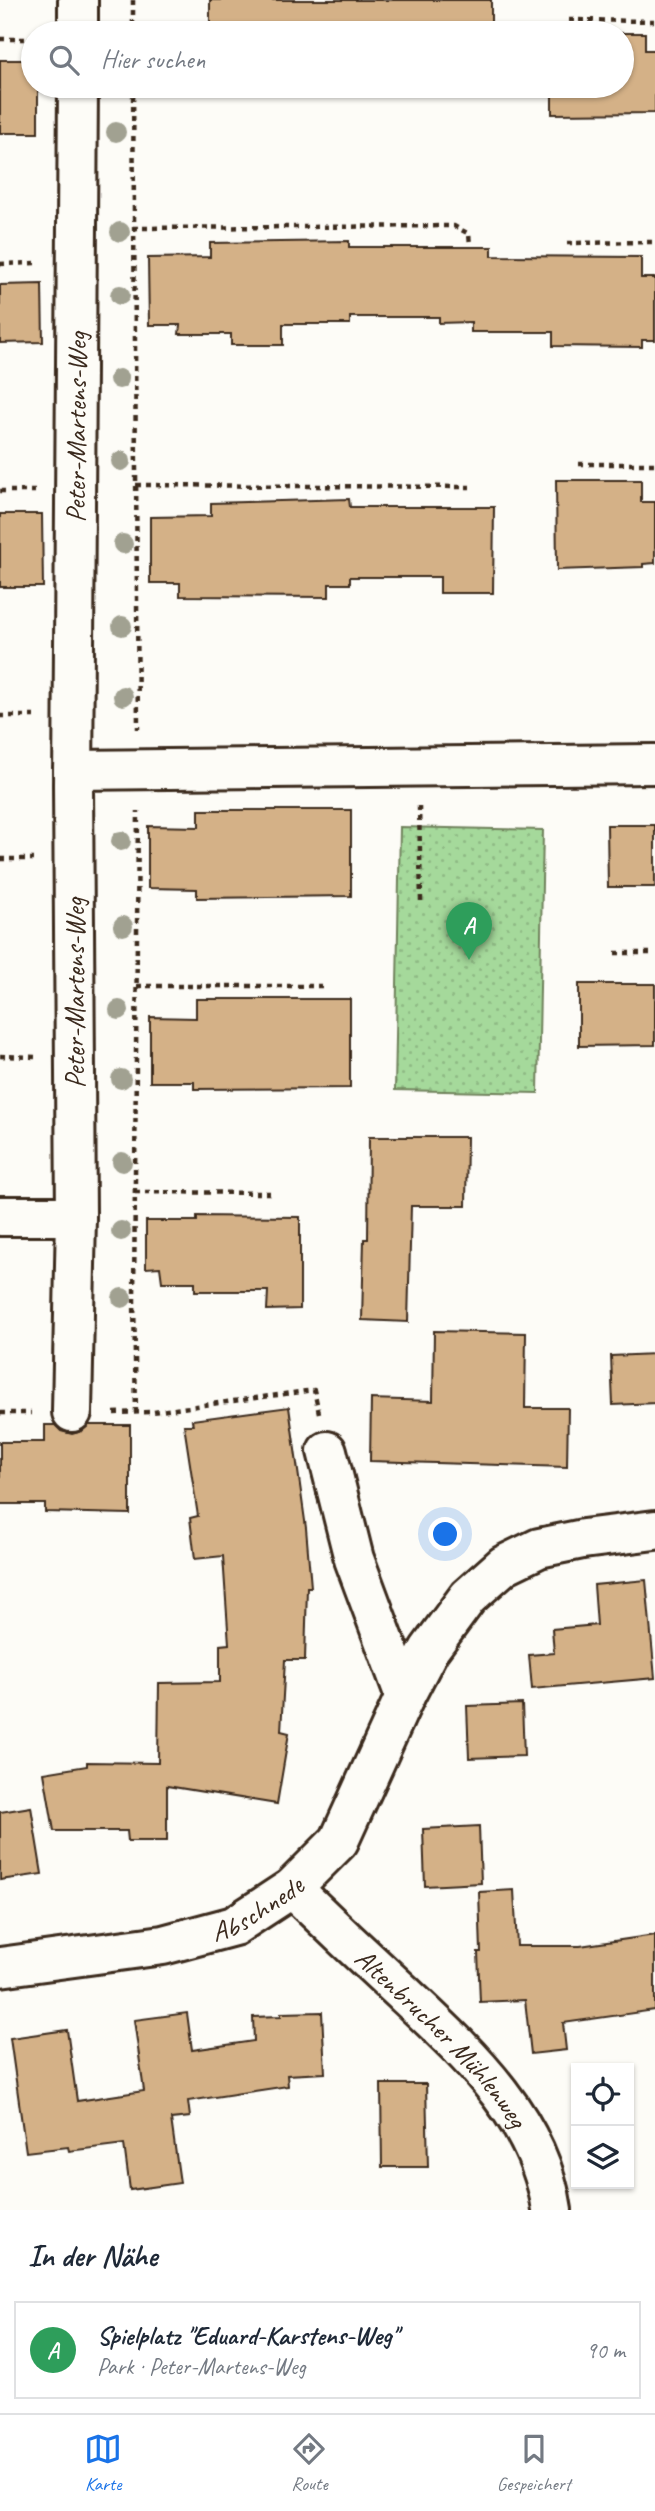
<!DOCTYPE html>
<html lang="de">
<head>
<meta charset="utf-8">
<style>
	:root { --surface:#fff; --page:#f6f6f7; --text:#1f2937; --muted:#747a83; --line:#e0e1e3; --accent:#1a73e8 }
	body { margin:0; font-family:Caveat,sans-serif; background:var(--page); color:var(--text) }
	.controls { position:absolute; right:21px; bottom:21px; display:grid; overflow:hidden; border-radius:0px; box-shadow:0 2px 5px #0004 }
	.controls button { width:63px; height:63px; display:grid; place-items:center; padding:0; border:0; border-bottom:2px solid var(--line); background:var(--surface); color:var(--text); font:35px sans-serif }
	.you { position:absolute; left:446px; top:1535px; width:24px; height:24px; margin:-18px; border:5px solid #fff; border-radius:50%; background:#1a73e8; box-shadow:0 0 0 10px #1a73e833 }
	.badge { display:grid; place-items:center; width:46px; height:46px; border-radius:50%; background:var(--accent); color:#fff; font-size:23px; font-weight:700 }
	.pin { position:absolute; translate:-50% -58px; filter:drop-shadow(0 2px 4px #0008) }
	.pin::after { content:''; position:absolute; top:37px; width:24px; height:21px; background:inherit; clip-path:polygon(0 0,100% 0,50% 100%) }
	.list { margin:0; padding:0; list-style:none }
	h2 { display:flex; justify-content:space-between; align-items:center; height:91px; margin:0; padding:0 28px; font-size:30px }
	h2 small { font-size:23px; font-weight:400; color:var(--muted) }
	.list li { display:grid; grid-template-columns:46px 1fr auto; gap:21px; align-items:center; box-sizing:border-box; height:98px; margin:0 14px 14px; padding:0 14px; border:2px solid var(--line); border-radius:0px }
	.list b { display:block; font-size:26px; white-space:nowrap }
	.list p { margin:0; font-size:23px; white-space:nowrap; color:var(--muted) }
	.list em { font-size:23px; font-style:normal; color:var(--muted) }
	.icon { flex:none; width:38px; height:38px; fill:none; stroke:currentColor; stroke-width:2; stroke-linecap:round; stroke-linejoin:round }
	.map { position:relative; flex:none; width:655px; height:2210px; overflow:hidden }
	.search { position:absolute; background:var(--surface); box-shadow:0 2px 5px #0004; left:21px; right:21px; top:21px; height:77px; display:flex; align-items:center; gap:18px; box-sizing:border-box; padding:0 24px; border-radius:38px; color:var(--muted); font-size:26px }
	.sheet { height:203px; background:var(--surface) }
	nav { display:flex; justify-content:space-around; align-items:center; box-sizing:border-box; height:98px; border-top:2px solid var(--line); background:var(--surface); font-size:19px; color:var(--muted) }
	nav a { display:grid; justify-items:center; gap:4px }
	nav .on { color:var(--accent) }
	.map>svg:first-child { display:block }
	.park { fill:url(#park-dots); stroke:#70825c; stroke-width:2 }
	.building { fill:#d4b187; stroke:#3b2a1e; stroke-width:2 }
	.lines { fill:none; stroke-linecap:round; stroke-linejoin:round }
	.minor-casing { stroke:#3b2a1e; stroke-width:44 }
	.path { stroke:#3b2a1e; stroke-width:4.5; stroke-dasharray:5 5; stroke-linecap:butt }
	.minor { stroke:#fdfcf7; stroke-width:38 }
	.tree { fill:#a1a191 }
	.labels { text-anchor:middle; stroke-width:5; stroke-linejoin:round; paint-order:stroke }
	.street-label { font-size:28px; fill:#3b2a1e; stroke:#fdfcf7 }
</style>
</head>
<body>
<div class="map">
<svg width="655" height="2210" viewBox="0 0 655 2210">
	<defs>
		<pattern id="park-dots" width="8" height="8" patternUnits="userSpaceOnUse" patternTransform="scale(1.75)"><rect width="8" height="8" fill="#a5d99b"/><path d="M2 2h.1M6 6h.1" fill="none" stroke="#8fba85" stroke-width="1.8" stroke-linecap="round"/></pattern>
	</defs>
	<rect width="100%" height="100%" fill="#fdfcf7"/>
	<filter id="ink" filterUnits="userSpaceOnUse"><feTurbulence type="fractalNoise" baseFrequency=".0143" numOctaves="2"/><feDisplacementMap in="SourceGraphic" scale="14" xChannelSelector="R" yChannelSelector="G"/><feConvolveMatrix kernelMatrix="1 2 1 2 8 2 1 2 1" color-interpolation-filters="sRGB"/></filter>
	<g filter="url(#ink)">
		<polygon class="park" points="400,827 543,830 538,1093 395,1090"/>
		<g class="building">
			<rect x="210" y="0" width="281" height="33"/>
			<polygon points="590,33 645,33 645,50 655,50 655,113 552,114 552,86 622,86 622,33"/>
			<polygon points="0,60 33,60 33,86 38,86 38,133 0,133"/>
			<polygon points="349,241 349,247 492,247 492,256 641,257 641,278 655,278 655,340 642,340 642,347 553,346 553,332 471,332 471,322 439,323 439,317 350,317 350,324 283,324 283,345 231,345 231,334 179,334 180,325 149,325 148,258 210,257 210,243"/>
			<polygon points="42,284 43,342 0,343 0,285"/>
			<polygon points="556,480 641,480 641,502 655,502 655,563 643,564 643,567 557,570"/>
			<polygon points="349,499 350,507 494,507 493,593 440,593 440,577 350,577 350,584 329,584 329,597 180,596 180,583 150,583 150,517 211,516 211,503"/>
			<polygon points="0,514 42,514 43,587 0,587"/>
			<polygon points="199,810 351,810 351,896 197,898 197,889 148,888 148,826 199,827"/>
			<polygon points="607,825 655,825 655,887 608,887"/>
			<polygon points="579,984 655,984 655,1045 579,1046"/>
			<polygon points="196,999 350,999 350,1088 194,1089 194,1082 150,1082 150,1017 196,1018"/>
			<polygon points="369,1137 467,1137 466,1206 411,1206 408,1322 362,1320 364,1239 368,1239"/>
			<polygon points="197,1216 300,1217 300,1309 267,1310 268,1291 195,1291 195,1282 162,1282 160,1267 146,1268 146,1221 197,1221"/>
			<polygon points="434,1331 526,1333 525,1408 568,1408 567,1467 370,1461 371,1399 433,1401"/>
			<polygon points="655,1354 655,1403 613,1405 611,1356"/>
			<polygon points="289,1407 306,1528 311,1587 307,1587 305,1660 285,1660 281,1731 289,1733 277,1804 167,1786 167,1841 128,1841 127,1831 54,1831 44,1773 87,1766 87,1762 158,1763 159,1683 220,1682 220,1645 229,1644 223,1556 195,1559 190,1518 198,1516 184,1425 193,1425 192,1420"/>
			<polygon points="45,1425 55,1425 61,1431 72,1434 82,1431 89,1425 130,1425 130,1514 45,1512 45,1504 0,1504 0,1442 45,1442"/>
			<polygon points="646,1580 655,1678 532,1689 529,1655 554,1653 552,1629 597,1625 594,1585"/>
			<polygon points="522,1704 524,1756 469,1758 467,1706"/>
			<polygon points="31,1807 42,1874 0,1880 0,1812"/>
			<polygon points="479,1826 481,1883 425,1886 423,1829"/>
			<polygon points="514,1890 517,1946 580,1946 655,1935 655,2010 563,2023 566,2050 531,2054 525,2000 480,2002 478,1952 481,1952 479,1892"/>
			<polygon points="322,2012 325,2073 287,2075 288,2086 188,2101 190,2117 171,2119 180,2183 130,2190 124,2144 69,2151 68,2147 26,2152 10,2038 67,2030 77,2101 144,2091 134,2020 187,2013 192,2050 254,2041 253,2017 281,2016 281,2013"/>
			<polygon points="381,2084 426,2084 428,2167 382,2167"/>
		</g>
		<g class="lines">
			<g class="minor-casing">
				<g id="minor">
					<polyline points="78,33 78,0"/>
					<polyline points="73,770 655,764"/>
					<polyline points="0,1216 76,1216"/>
					<path id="s1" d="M72,1412L76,1216L73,785L78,86"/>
					<polyline points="327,1451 354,1559 405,1696"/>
					<path id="s2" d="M292,1888C328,1923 364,1957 401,1991C466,2052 539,2117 552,2210"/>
					<path id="s3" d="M0,1967L163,1945L234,1926L292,1888L339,1841L405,1696L429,1650L468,1597L504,1565L539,1548L583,1539L655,1530"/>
				</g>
			</g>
			<g class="path">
				<polyline points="133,0 133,33"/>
				<polyline points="569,20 655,21"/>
				<polyline points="0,39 33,39"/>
				<polyline points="133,86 138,729"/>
				<polyline points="133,228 454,226 469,234 470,245"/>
				<polyline points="567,243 655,242"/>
				<polyline points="0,264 37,263"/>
				<polyline points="579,464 655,464"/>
				<polyline points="136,485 470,487"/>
				<polyline points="0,491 36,491"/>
				<polyline points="0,716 34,716"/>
				<polyline points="419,806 421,901"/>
				<polyline points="0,859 34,859"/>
				<polyline points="615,953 655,953"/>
				<polyline points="137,986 324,986"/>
				<polyline points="0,1056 35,1057"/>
				<polyline points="135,1192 272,1193"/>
				<polyline points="0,1413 31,1413"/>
				<polyline points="114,1413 153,1412 314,1390 319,1413"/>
				<polyline points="136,1413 134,1301 138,811"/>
			</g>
			<use href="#minor" class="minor"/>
		</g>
		<g class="tree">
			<circle cx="116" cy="132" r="10"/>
			<circle cx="120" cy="232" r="10"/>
			<circle cx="120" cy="295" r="10"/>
			<circle cx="119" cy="379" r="10"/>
			<circle cx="121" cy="461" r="10"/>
			<circle cx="123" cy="544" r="10"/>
			<circle cx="122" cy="626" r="10"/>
			<circle cx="123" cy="696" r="10"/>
			<circle cx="121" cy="841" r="10"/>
			<circle cx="123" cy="926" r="10"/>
			<circle cx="119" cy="1010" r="10"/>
			<circle cx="121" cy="1079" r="10"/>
			<circle cx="122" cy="1162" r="10"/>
			<circle cx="121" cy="1231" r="10"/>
			<circle cx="122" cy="1298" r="10"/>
		</g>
	</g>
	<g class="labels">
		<g class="street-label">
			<text dy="10" stroke="none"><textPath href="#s1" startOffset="985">Peter-Martens-Weg</textPath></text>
			<text transform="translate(74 993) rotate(-90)" y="10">Peter-Martens-Weg</text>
			<text dy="10" stroke="none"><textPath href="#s3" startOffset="266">Abschnede</textPath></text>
			<text dy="10" stroke="none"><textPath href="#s2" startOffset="212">Altenbrucher Mühlenweg</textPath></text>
		</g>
	</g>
</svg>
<div class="controls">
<button><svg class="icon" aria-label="locate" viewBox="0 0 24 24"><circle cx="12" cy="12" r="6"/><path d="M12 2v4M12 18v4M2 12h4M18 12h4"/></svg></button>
<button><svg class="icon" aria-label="layers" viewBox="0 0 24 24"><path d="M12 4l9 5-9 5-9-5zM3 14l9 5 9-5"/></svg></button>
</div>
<div class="you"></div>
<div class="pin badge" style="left:469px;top:960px;background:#2e9e5b">A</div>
<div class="search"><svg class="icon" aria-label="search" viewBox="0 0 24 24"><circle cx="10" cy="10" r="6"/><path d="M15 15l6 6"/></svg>Hier suchen</div>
</div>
<section class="sheet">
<h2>In der Nähe<small></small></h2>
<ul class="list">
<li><span class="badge" style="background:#2e9e5b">A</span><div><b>Spielplatz &quot;Eduard-Karstens-Weg&quot;</b><p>Park · Peter-Martens-Weg</p></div><em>90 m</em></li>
</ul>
</section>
<nav>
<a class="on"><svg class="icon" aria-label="map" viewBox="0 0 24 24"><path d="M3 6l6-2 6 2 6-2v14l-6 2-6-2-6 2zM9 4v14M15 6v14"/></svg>Karte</a>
<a><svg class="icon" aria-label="directions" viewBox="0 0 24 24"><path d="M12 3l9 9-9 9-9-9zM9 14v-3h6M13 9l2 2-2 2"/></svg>Route</a>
<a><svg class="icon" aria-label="saved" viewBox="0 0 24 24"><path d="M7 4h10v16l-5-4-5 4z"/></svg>Gespeichert</a>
</nav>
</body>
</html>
